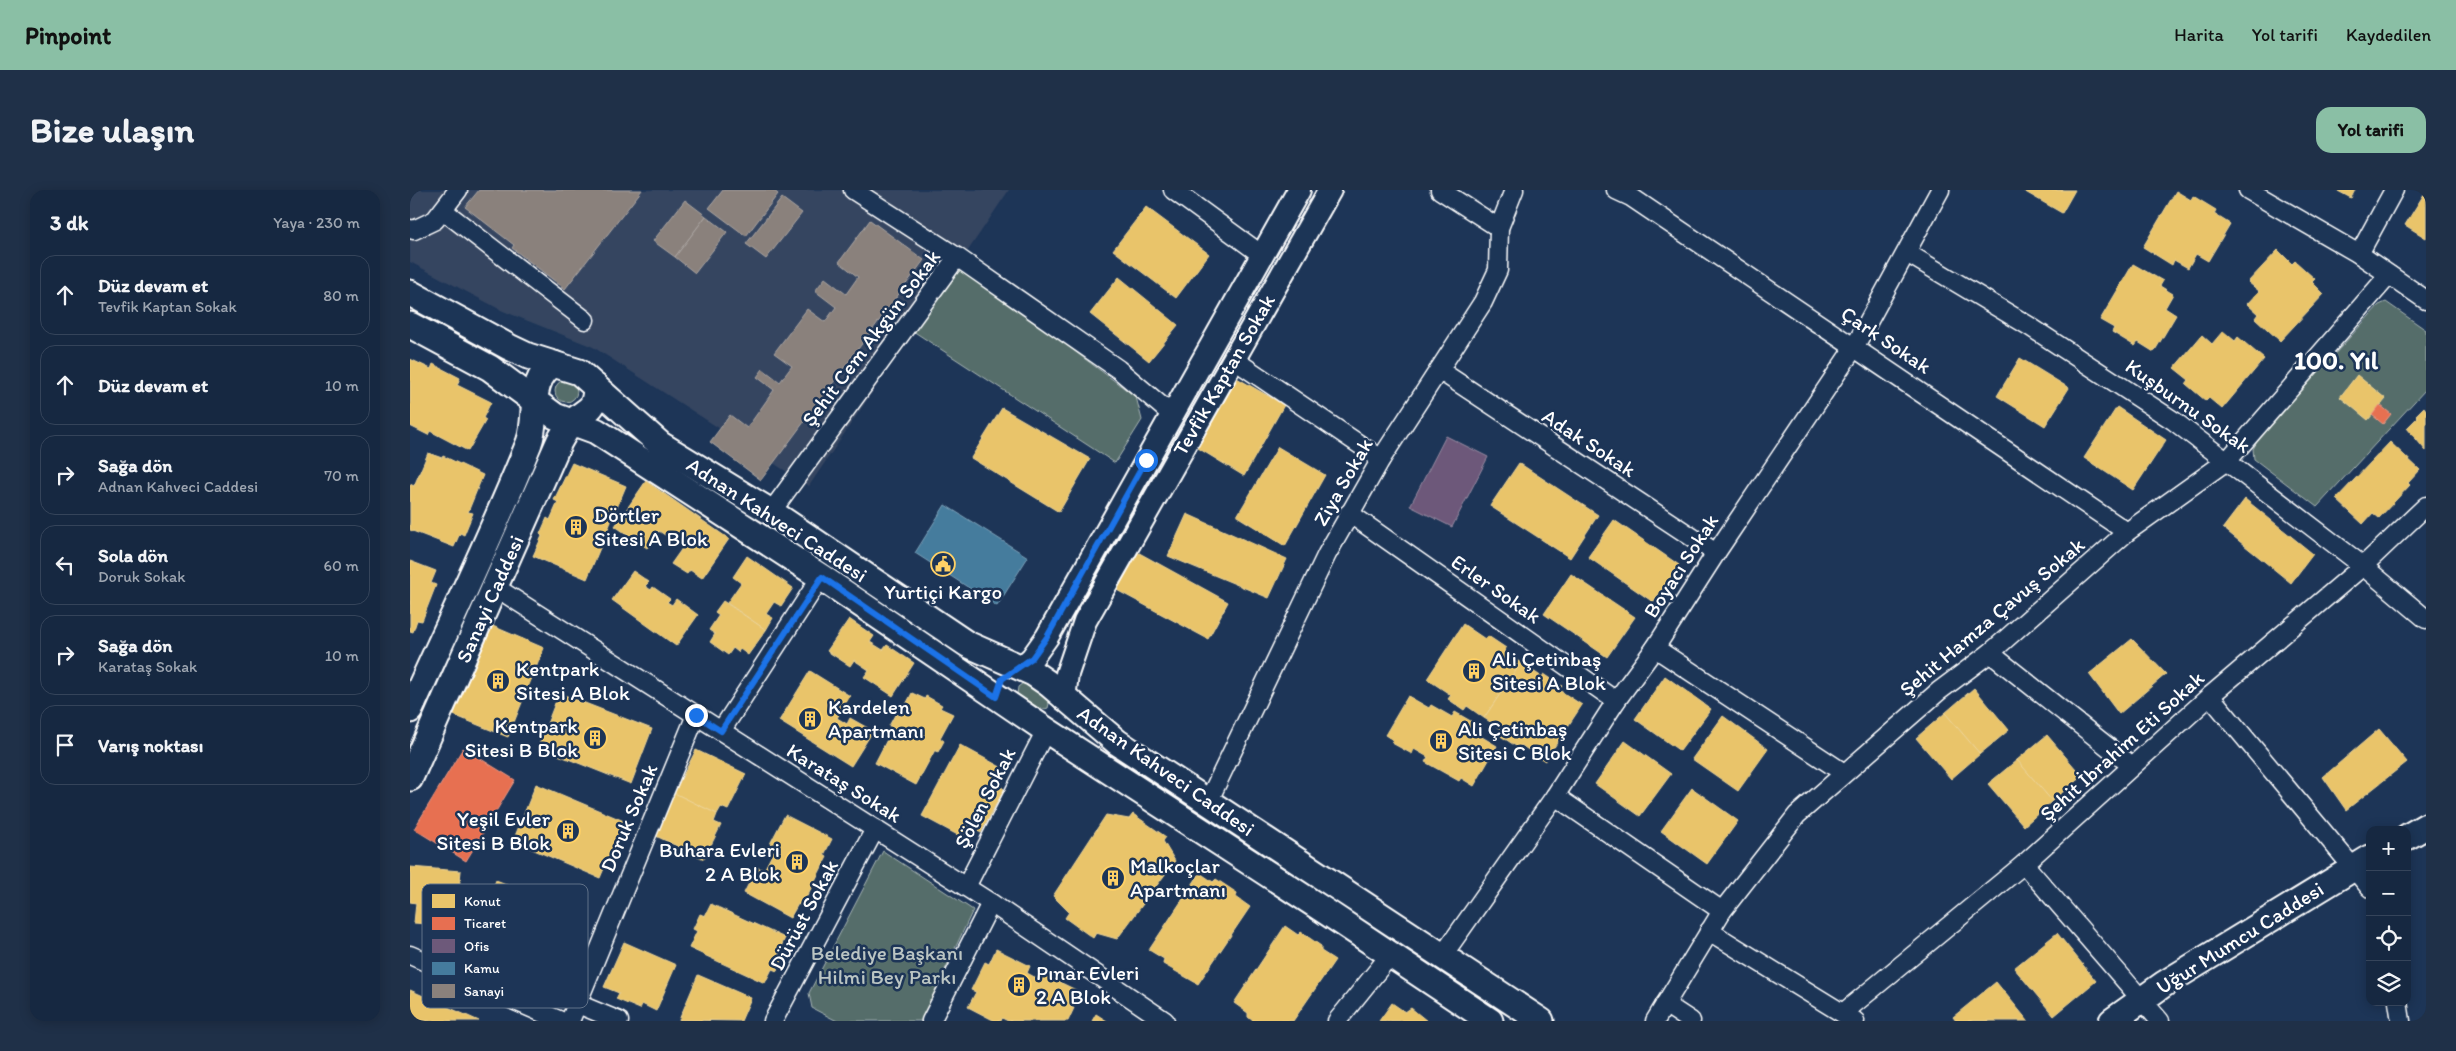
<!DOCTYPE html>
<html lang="tr">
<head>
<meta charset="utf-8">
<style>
	:root { --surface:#162841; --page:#1f3048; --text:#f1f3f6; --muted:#9ea6b1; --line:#35445a; --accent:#8abfa5 }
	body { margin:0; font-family:Itim,sans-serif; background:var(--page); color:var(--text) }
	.controls { position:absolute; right:15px; bottom:15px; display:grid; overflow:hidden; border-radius:10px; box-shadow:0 2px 12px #0003 }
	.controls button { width:45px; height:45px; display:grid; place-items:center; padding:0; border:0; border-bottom:1px solid var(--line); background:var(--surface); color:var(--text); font:25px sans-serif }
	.stop { position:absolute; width:15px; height:15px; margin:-11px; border:4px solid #1a73e8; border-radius:50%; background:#fff }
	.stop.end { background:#1a73e8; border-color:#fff; box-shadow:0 1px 5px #0008 }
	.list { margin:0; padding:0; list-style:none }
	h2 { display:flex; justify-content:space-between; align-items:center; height:65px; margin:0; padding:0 20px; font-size:21px }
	h2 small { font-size:16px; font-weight:400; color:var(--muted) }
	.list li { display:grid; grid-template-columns:32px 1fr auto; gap:15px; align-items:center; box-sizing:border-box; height:80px; margin:0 10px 10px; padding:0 10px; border:1px solid var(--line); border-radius:15px }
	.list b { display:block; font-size:19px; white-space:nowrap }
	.list p { margin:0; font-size:16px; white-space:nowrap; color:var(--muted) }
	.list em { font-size:16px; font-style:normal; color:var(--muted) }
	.icon { flex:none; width:28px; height:28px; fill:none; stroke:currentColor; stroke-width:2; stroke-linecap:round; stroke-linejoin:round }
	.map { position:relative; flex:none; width:2016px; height:831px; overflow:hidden; border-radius:15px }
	header { display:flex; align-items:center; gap:30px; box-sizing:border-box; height:70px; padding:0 25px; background:var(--accent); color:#111 }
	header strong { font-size:24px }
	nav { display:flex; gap:28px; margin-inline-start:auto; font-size:18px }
	.intro { display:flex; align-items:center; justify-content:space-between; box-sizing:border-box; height:120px; padding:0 30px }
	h1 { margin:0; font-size:35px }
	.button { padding:12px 22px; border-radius:15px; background:var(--accent); color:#111; font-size:18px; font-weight:700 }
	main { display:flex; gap:30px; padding:0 30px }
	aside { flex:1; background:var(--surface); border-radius:15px; box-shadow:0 2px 12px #0003 }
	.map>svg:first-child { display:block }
	.built { fill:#344460 }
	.green { fill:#546d6a; stroke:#aab6b4 }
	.homes { fill:#e9c46a; stroke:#f0d697 }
	.shops { fill:#e76f51; stroke:#ee9a85 }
	.offices { fill:#6d597a; stroke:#998ba2 }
	.public { fill:#457b9d; stroke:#7da3ba }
	.industry { fill:#8a817c; stroke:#ada7a3 }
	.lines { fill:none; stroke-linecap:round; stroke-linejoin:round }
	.minor-casing { stroke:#fff; stroke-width:21 }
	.tertiary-casing { stroke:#fff; stroke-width:26 }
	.secondary-casing { stroke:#fff; stroke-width:29 }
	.minor { stroke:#1d3557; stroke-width:18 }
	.tertiary { stroke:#1d3557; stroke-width:22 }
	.secondary { stroke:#1d3557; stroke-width:25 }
	.route { stroke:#1a73e8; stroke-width:6 }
	.labels { text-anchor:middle; stroke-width:5; stroke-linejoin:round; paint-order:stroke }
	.street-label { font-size:21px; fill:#fff; stroke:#1d3557 }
	.poi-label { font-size:21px; fill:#fff; stroke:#1d3557; text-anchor:start }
	.park-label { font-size:21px; fill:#bbc5c3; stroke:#1d3557 }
	.district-label { font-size:26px; font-weight:bold; fill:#fff; stroke:#1d3557 }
	.key { fill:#1d3557; stroke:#617289; stroke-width:1 }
	.key-label { font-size:14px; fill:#fff }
</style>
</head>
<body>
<header>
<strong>Pinpoint</strong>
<nav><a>Harita</a><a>Yol tarifi</a><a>Kaydedilen</a></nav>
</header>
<div class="intro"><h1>Bize ulaşın</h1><a class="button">Yol tarifi</a></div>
<main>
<aside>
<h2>3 dk<small>Yaya · 230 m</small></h2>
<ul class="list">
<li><svg class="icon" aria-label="ahead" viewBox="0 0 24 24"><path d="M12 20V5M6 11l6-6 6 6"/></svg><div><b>Düz devam et</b><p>Tevfik Kaptan Sokak</p></div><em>80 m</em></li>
<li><svg class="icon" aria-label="ahead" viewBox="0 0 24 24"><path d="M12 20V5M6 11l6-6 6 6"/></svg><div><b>Düz devam et</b></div><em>10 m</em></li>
<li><svg class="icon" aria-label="right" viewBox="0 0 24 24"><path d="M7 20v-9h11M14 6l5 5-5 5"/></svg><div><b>Sağa dön</b><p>Adnan Kahveci Caddesi</p></div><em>70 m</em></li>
<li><svg class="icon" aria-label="left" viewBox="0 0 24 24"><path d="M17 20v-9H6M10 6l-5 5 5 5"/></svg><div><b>Sola dön</b><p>Doruk Sokak</p></div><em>60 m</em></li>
<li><svg class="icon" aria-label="right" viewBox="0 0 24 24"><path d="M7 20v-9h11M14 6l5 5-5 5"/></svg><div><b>Sağa dön</b><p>Karataş Sokak</p></div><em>10 m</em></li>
<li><svg class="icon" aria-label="arrive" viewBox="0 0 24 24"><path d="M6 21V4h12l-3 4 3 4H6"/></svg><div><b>Varış noktası</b></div></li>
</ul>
</aside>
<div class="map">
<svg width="2016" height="831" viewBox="0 0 2016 831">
	<rect width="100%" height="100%" fill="#1d3557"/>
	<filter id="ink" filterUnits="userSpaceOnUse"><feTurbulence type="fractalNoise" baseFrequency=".02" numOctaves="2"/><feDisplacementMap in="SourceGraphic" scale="10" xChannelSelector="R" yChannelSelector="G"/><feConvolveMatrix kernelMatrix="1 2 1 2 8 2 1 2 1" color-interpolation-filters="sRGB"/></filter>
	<g filter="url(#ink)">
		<polygon class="built" points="0,0 599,0 399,296 183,157 93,121 0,72"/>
		<g class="green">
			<polygon points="549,75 726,207 732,230 705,273 503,141"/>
			<polygon points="1976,112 2016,140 2016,199 1907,317 1844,269 1843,259 1849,248 1969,115"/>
			<circle cx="156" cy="201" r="11"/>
			<path d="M613,493L640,509L638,518C627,522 614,512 607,504L608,497Z"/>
			<polygon points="473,661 563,720 511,831 427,831 402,818 399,803"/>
		</g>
		<g class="homes">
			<polygon points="1612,0 1665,0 1652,23"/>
			<polygon points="1926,0 1945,0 1941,8"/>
			<polygon points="1766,1 1781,10 1783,6 1806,20 1804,24 1820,34 1798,71 1786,64 1778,78 1764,70 1762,75 1733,57"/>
			<polygon points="2016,1 2016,48 1995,35"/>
			<polygon points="736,17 799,64 766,108 703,60"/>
			<polygon points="1868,60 1882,74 1885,71 1905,89 1902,92 1914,104 1870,151 1845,128 1848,124 1837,114 1849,101 1838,92"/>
			<polygon points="1723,74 1753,91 1750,96 1763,104 1755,118 1766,125 1744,162 1728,152 1725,156 1702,142 1704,138 1690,130"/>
			<polygon points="709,87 768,135 739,171 680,124"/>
			<polygon points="1813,141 1825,151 1828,147 1854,169 1812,219 1799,208 1796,211 1776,194 1779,190 1764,178 1792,145 1802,154"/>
			<polygon points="1610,168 1659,198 1635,236 1587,206"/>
			<polygon points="0,169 21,179 23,174 50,188 47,195 81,212 73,228 76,230 58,261 20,241 18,245 0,236"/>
			<polygon points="1947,185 1976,209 1958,230 1930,207"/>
			<polygon points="825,187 874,215 834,286 783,255"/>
			<polygon points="1707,217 1756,250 1723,300 1674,268"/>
			<polygon points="2014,217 2016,220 2016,261 1997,238 2008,227 2006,225"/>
			<polygon points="592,218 680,269 649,322 561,268"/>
			<polygon points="1980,252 2010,280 1998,293 2000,295 1969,328 1963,323 1953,334 1926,309"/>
			<polygon points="868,257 915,285 875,356 827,326"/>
			<polygon points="18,263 32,268 33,266 73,285 58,322 63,323 54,345 50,343 44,357 0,340 0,294 4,296"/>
			<polygon points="162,273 216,296 177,389 123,366 132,346 130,344 137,328 140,330 148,312 144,310"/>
			<polygon points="1109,273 1188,325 1160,368 1080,316"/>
			<polygon points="236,291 319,349 292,388 280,380 277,384 261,374 273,357 249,341 237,358 205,336"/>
			<polygon points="1835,309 1903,364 1881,393 1813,338"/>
			<polygon points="777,324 877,369 859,408 758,366"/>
			<polygon points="1204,330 1269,375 1243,412 1178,367"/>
			<polygon points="722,359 818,412 798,449 701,397"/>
			<polygon points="337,366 383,398 371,416 364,412 356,424 363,428 356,440 317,413 331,393 323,387"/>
			<polygon points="0,371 26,381 21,393 26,395 12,431 7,430 3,442 0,441"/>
			<polygon points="223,381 239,392 235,396 241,400 243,397 260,409 257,412 262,415 266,409 288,425 266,456 202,410"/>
			<polygon points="1161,384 1225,427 1197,467 1134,424"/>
			<polygon points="313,411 356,440 338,465 330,459 328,462 323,458 318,465 300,452 305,444 299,440 309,425 305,422"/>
			<polygon points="439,429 464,446 460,452 473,460 477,455 504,473 483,506 454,487 459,480 444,470 440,476 417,461"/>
			<polygon points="78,434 134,458 98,547 41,524"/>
			<polygon points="1053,434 1075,449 1078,446 1096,458 1094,462 1111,473 1074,528 1057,516 1054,520 1038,509 1041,505 1017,489"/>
			<polygon points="1722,449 1756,484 1709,524 1679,484"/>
			<polygon points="1111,473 1132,487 1134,484 1152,496 1149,500 1172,515 1135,571 1111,555 1109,558 1089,545 1093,540 1074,528"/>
			<polygon points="400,481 440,506 427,528 437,534 440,528 463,541 441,576 369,531"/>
			<polygon points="1255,486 1301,519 1270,561 1225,529"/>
			<polygon points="1564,498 1599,540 1570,564 1535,523"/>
			<polygon points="149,503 242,539 221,594 128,557"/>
			<polygon points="502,503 515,509 516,506 532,515 530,518 543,524 530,548 534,551 528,562 525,560 506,595 465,573 482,540 479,536 486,523 490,526"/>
			<polygon points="998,506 1019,518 1021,515 1042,527 1045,522 1071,537 1067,544 1087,556 1064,596 1051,588 1049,591 1015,572 1018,567 1004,559 1002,564 982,553 983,550 975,545"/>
			<polygon points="1535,523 1570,564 1541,589 1506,548"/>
			<polygon points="1313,526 1358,559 1328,601 1282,569"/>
			<polygon points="1969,539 1997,572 1936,620 1913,587"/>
			<polygon points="1637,545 1672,586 1642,611 1607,570"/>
			<polygon points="1215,551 1261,584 1230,626 1185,594"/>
			<polygon points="550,555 598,581 590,596 594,599 571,643 566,640 559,651 512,626"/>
			<polygon points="286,560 336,584 318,620 311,617 307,624 264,603"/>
			<polygon points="1607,570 1642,611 1614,636 1578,594"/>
			<polygon points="126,594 214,631 190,688 103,651"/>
			<polygon points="1282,598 1328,631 1297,674 1251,641"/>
			<polygon points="264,603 307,624 304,632 311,635 294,669 244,645"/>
			<polygon points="723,624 756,647 753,651 765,671 707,749 686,743 683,748 655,728 659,722 643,706 696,625 719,629"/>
			<polygon points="375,625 422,649 414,665 417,667 392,716 388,714 380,728 334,703 347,677 354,680 366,657 360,654"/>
			<polygon points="0,677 51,681 49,700 46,700 46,736 4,733 6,713 0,712"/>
			<polygon points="790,683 803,692 806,689 827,703 826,707 840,717 788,794 753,774 754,769 739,760"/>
			<polygon points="86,690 175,725 153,782 64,747"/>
			<polygon points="301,714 375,748 368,763 374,766 367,781 362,779 355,793 279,758 287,741 283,739 290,724 295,726"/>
			<polygon points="875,736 888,745 891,742 911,756 911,761 925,770 883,831 843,831 838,827 838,823 824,813"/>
			<polygon points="1647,743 1686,791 1644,826 1604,778"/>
			<polygon points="214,752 266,775 246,821 232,814 230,819 206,809 209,803 194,797"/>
			<polygon points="586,759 620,776 617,783 630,790 633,784 668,801 660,816 664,818 658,831 598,831 592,828 591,831 585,831 558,817 566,802 561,800 575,772 579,774"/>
			<polygon points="288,785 341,808 331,831 269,830"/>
			<polygon points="1586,792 1618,831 1546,831 1543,827"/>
			<polygon points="0,800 69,831 0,831"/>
			<polygon points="982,813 995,822 1001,818 1017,831 969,831"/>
			<polygon points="686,824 697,831 682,831"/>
		</g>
		<g class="shops">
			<polygon points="1970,215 1981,224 1973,234 1962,225"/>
			<polygon points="53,558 105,590 56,671 4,639"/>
		</g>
		<polygon class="offices" points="1036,246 1078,267 1042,337 1000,316"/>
		<polygon class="public" points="535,315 618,367 587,416 505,363"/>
		<g class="industry">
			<polygon points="69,0 232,0 155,99 102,58 104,55 55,17"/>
			<polygon points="313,0 363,0 368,4 336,46 299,18"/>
			<polygon points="372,8 392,23 356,69 336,54"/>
			<polygon points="275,10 296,26 265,67 243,51"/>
			<polygon points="296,26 317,42 285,83 265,67"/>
			<polygon points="460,30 514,70 351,290 300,252 320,225 337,238 364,200 347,187 353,179 370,192 382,176 364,163 397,119 415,132 426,117 405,101 415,88 436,104 448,87 429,72"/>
		</g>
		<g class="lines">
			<g class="minor-casing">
				<g id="minor">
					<polyline points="443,0 547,67"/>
					<polyline points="763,0 852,65"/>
					<polyline points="1030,0 1089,38"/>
					<polyline points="1206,0 1221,7 1717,342"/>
					<polyline points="1838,0 1949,64 2016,110"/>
					<polyline points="34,21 175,130"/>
					<polyline points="0,39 4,40 25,30 48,0"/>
					<polyline points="1497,63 1619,136 1764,231 1953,376 2016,429"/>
					<polyline points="1949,64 1984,0"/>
					<polyline points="823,169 971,269"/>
					<polyline points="1029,180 1306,363"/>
					<polyline points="361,322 547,67 708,179 761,224"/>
					<polyline points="939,323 1206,511"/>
					<polyline points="85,397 581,713 755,831"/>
					<polyline points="1245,458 1434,583"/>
					<polyline points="1580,463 1722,576"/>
					<polyline points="1800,506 1960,698"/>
					<polyline points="311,541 411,387"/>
					<polyline points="1145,606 1312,721"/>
					<polyline points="798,612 917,364 971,269 1073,112 1088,80 1089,38 1104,0"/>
					<polyline points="1614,674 1750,831"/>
					<polyline points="556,697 636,540"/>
					<polyline points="1299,741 1445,831"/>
					<polyline points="0,765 151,831"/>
					<polyline points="1033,765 1145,606 1206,511 1245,458 1306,363 1445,156 1530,0"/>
					<polyline points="1988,812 1991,831"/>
					<polyline points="168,814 209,831"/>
					<polyline points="1255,814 1281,831"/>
					<polyline points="1433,823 1614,674 1800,506 1953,376 2016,316"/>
					<polyline points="160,831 286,525"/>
					<polyline points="363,831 465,639"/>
					<polyline points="521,831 581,713"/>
					<polyline points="927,831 981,764"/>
					<polyline points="1245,831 1312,721 1387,625 1529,501 1580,463 1717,342 1818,270 1979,85"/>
				</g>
			</g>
			<g class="tertiary-casing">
				<g id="tertiary">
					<polyline points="612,477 622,468 637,447 889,0"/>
					<polyline points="654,509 657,484 675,431 920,0"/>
				</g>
			</g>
			<g class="secondary-casing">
				<g id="secondary">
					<polyline points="0,103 99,157 118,166 169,182 251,255 361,322 557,454 623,483 639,494 707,552 1131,831"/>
					<polyline points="0,135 80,178 145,226 186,241 411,387 636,540 918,723 1080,831"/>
					<path d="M0,520C40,431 83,343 119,253C129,227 116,190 144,174"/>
					<path d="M0,588L149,252C153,245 157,237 163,232C177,217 185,223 186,197"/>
					<polyline points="1997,647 2016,636"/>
					<polyline points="1702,831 1754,794 1960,668"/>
				</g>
			</g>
			<use href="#minor" class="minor"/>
			<use href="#tertiary" class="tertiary"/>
			<use href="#secondary" class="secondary"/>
		</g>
	</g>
	<g class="lines" filter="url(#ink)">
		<polyline class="route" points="286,525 311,541 412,387 586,507 592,489 622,468 637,447 736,270"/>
	</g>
	<defs>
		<g id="building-ring" transform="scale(1.25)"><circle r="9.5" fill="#1d3557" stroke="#ffd166" stroke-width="1.5"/><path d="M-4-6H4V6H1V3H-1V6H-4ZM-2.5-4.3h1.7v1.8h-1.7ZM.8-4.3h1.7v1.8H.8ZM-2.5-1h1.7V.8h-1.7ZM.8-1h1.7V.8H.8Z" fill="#ffd166"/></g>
		<g id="civic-ring" transform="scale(1.25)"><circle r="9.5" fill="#1d3557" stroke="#ffd166" stroke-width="1.5"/><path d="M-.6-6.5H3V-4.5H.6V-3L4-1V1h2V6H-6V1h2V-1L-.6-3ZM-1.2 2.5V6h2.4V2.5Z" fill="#ffd166"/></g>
	</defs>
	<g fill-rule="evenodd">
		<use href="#building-ring" x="166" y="337"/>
		<use href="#civic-ring" x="533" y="374"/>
		<use href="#building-ring" x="1064" y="481"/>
		<use href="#building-ring" x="88" y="491"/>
		<use href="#building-ring" x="400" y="529"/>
		<use href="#building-ring" x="185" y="548"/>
		<use href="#building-ring" x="1031" y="551"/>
		<use href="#building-ring" x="158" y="641"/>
		<use href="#building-ring" x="387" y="672"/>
		<use href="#building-ring" x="703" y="688"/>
		<use href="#building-ring" x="609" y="795"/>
	</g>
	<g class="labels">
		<g class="street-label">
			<text transform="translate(461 148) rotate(-53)" y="7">Şehit Cem Akgün Sokak</text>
			<text transform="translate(1476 150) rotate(34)" y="7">Çark Sokak</text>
			<text transform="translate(814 185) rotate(-60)" y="7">Tevfik Kaptan Sokak</text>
			<text transform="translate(1778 216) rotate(35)" y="7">Kuşburnu Sokak</text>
			<text transform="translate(1179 253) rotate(33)" y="7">Adak Sokak</text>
			<text transform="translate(933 292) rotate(-60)" y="7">Ziya Sokak</text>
			<text transform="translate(367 330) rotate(33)" y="7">Adnan Kahveci Caddesi</text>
			<text transform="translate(1271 376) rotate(-57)" y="7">Boyacı Sokak</text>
			<text transform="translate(1086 399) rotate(35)" y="7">Erler Sokak</text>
			<text transform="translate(80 409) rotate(-66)" y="7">Sanayi Caddesi</text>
			<text transform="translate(1582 427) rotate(-40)" y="7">Şehit Hamza Çavuş Sokak</text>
			<text transform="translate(1712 556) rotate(-42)" y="7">Şehit İbrahim Eti Sokak</text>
			<text transform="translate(756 581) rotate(35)" y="7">Adnan Kahveci Caddesi</text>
			<text transform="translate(434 593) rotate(32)" y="7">Karataş Sokak</text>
			<text transform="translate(575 608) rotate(-63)" y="7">Şölen Sokak</text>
			<text transform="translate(219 628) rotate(-67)" y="7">Doruk Sokak</text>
			<text transform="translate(394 725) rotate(-62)" y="7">Dürüst Sokak</text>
			<text transform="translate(1830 748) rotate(-32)" y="7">Uğur Mumcu Caddesi</text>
		</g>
		<g class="poi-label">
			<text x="184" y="332">Dörtler<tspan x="184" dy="24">Sitesi A Blok</tspan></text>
			<text x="533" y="409" text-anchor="middle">Yurtiçi Kargo</text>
			<text x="1082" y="476">Ali Çetinbaş<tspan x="1082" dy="24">Sitesi A Blok</tspan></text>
			<text x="106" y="486">Kentpark<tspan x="106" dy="24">Sitesi A Blok</tspan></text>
			<text x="418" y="524">Kardelen<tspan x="418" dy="24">Apartmanı</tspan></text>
			<text x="168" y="543" text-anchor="end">Kentpark<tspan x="168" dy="24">Sitesi B Blok</tspan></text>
			<text x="1048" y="546">Ali Çetinbaş<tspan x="1048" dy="24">Sitesi C Blok</tspan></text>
			<text x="140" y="636" text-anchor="end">Yeşil Evler<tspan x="140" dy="24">Sitesi B Blok</tspan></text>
			<text x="370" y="667" text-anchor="end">Buhara Evleri<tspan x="370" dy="24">2 A Blok</tspan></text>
			<text x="720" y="683">Malkoçlar<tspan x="720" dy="24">Apartmanı</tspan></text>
			<text x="626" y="790">Pınar Evleri<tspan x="626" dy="24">2 A Blok</tspan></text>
		</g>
		<g class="park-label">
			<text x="477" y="770">Belediye Başkanı<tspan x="477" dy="24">Hilmi Bey Parkı</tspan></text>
		</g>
		<g class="district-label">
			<text x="1926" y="179">100. Yıl</text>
		</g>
	</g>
	<rect x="12" y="694" width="166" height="124" rx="8" class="key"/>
	<rect x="22" y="704" width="23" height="14" fill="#e9c46a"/>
	<rect x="22" y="727" width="23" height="13" fill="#e76f51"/>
	<rect x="22" y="749" width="23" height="14" fill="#6d597a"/>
	<rect x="22" y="772" width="23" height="13" fill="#457b9d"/>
	<rect x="22" y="794" width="23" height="14" fill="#8a817c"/>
	<g class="key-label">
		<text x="54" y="716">Konut</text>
		<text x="54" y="738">Ticaret</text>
		<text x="54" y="761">Ofis</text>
		<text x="54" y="783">Kamu</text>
		<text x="54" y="806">Sanayi</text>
	</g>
</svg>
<div class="controls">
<button>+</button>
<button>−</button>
<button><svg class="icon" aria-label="locate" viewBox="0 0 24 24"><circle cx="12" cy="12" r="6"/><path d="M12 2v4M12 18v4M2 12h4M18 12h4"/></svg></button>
<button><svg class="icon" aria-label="layers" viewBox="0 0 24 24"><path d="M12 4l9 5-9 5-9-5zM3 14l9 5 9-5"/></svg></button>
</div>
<div class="stop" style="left:736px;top:270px"></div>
<div class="stop end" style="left:286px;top:525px"></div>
</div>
</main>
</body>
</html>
